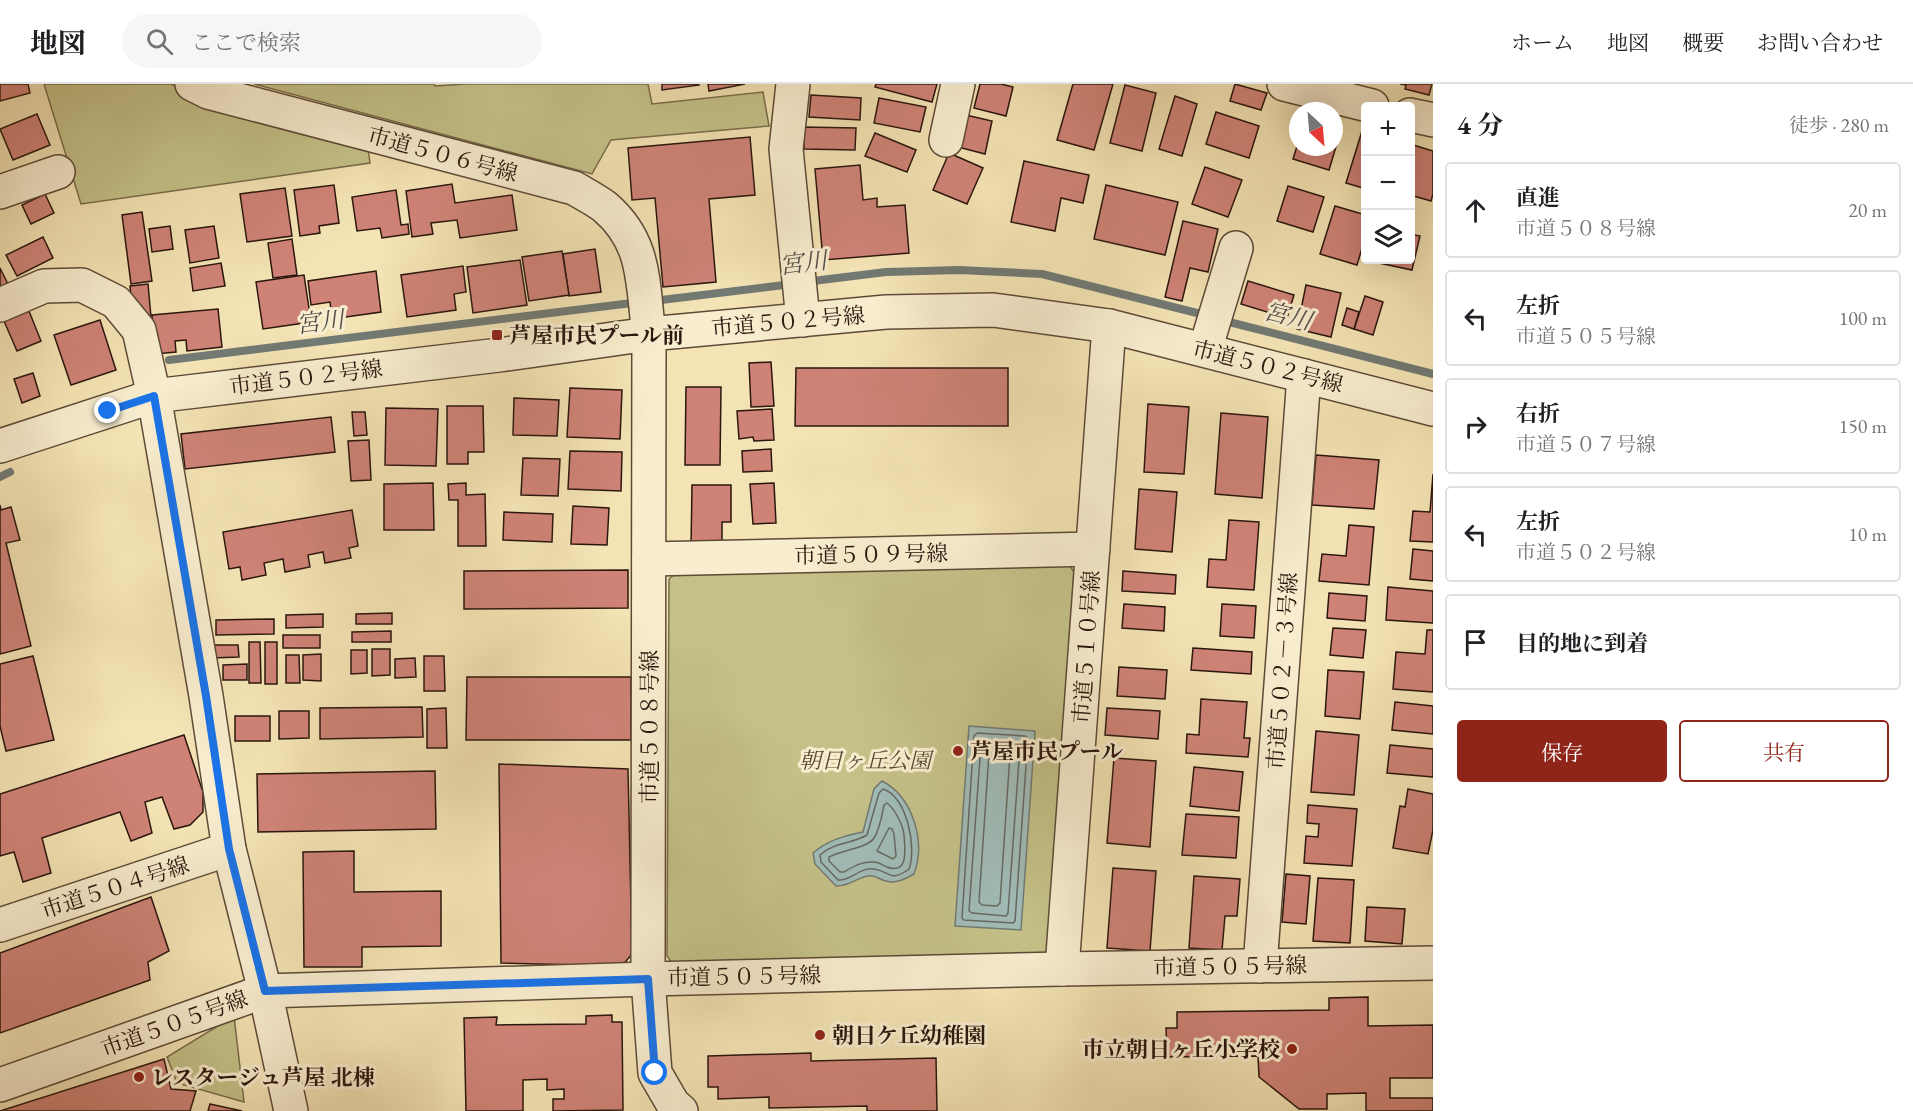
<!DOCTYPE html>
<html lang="ja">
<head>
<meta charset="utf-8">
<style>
	:root { --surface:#fff; --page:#f6f6f6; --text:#202124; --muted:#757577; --line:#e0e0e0; --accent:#8f2418 }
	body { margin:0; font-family:"EB Garamond","Noto Serif JP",serif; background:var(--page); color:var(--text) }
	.controls { position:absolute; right:18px; top:18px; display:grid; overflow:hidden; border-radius:6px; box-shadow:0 6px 24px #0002 }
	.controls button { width:54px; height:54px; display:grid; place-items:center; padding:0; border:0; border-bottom:2px solid var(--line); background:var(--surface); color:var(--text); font:30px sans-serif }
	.compass { position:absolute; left:1289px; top:18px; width:54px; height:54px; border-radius:50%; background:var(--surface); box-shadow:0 6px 24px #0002; rotate:154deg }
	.stop { position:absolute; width:18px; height:18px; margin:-14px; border:4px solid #1a73e8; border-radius:50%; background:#fff }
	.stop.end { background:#1a73e8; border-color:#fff; box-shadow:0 2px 6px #0008 }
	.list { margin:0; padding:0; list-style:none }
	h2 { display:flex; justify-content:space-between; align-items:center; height:78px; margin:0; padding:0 24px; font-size:26px }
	h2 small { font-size:20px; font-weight:400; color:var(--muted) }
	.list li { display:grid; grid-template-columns:39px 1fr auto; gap:18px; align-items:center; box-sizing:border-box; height:96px; margin:0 12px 12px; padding:0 12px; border:2px solid var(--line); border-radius:6px }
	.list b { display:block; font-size:22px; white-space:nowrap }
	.list p { margin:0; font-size:20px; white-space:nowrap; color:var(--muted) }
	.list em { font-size:20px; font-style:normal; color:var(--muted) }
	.actions { display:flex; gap:12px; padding:18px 24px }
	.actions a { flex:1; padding:14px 0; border:2px solid var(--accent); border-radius:6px; text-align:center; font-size:21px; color:var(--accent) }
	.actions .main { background:var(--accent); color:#fff }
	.icon { flex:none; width:33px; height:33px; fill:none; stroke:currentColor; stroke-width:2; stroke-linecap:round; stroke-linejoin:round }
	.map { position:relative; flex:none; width:1433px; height:1027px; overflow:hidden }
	header { display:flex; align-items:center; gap:36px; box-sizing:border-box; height:84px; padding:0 30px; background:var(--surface); border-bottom:2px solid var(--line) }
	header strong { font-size:28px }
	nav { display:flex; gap:33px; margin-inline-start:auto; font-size:21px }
	.search { width:420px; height:54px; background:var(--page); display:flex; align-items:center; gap:15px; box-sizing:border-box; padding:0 21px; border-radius:33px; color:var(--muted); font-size:22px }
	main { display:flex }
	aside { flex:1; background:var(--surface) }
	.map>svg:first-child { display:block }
	.green { fill:#c4c188; stroke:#786c4a; stroke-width:1.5 }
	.water { fill:#a1bcb8; stroke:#727a74; stroke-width:1.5 }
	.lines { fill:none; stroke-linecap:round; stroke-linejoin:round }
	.shore { stroke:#666962; stroke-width:1.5 }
	.stream { stroke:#727a74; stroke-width:8 }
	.building { fill:#cf8377; stroke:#2b160d; stroke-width:1.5 }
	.minor-casing { stroke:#5d4a37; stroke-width:36 }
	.minor { stroke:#f8edcf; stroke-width:33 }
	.route { stroke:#1a73e8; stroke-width:8 }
	.poi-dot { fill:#8f2418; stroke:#f8edcf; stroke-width:2 }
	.labels { text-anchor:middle; stroke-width:6; stroke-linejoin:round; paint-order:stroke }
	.street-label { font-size:22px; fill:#2b160d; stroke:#f8edcf }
	.poi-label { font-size:22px; font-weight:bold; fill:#2b160d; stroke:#f8edcf; text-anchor:start }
	.park-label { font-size:22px; font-style:italic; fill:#594932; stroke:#f8edcf }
	.water-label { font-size:24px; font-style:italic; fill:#545049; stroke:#f8edcf }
</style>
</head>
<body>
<header>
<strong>地図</strong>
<div class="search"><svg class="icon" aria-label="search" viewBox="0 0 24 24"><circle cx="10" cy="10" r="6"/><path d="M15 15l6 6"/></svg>ここで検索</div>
<nav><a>ホーム</a><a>地図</a><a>概要</a><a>お問い合わせ</a></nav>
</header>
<main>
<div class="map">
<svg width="1433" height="1027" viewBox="0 0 1433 1027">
	<rect width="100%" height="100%" fill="#f4e4b5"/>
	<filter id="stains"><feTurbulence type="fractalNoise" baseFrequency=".00333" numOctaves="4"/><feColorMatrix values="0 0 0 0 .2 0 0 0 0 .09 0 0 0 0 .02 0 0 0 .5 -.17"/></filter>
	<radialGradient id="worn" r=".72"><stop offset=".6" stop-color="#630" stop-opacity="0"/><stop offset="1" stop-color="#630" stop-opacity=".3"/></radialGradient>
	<g class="green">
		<polygon points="44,0 171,0 206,18 368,64 370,79 81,120"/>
		<polygon points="254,0 434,0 435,2 466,0 648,0 652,20 763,8 769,42 611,56 592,90"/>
		<polygon points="1065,475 1074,488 1049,867 1037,876 677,886 667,872 669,495 683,483"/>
		<polygon points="234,932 244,1018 177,999 167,973"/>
	</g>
	<g class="water">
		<polygon points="969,642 1035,647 1021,846 955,842"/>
		<path d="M882,697C913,713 926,758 914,790C905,795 896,800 886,797C879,796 876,790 868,792C855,794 851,802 836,802L815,780L813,769C828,756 844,752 863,748L874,705Z"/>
	</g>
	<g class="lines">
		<g class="shore">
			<polygon points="977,649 1025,652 1028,654 1015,837 1013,839 964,836 962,834 974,652"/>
			<polygon points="984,657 1017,659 1020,662 1008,829 1006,832 972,829 969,827 981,660"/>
			<polygon points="992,667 1008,668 1010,670 1000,819 997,822 982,821 979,818 989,669"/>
			<path d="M883,705C907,712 917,764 909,785C890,799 890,787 874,785C860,783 851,797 838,796L821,778L820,771C834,758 852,760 867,751L879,709Z"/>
			<path d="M887,719C895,725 903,741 904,751C905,765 909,791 887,783C882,781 879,778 874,778C862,777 853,783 844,788H840L829,777V773C841,766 868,764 874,754C880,745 882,731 884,721Z"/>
			<polygon points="889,744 892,745 894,750 896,772 893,775 877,767"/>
		</g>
		<g class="stream">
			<polyline points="805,198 886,188 959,186 1042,190 1209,232"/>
			<polyline points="653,217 792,200"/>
			<polyline points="1221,236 1433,290"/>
			<polyline points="169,276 640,218"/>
			<polyline points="0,393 10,388"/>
		</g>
	</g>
	<g class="building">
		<polygon points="0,0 28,0 30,9 0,17"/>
		<polygon points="662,0 698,0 699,1 662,6"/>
		<polygon points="708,0 745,0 709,7"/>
		<polygon points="876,0 937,0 932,18 875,3"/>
		<polygon points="980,0 1001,0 1013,3 1006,32 974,24"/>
		<polygon points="1073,0 1113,0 1094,66 1057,56"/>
		<polygon points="1235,0 1267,9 1261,26 1230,17"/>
		<polygon points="1400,0 1432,0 1429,11 1405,5 1406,1"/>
		<polygon points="1125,1 1156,9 1142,67 1110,59"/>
		<polygon points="811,11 861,14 860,36 809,33"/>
		<polygon points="1175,12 1197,20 1182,72 1159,65"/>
		<polygon points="879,14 926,23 920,48 874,39"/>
		<polygon points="1216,28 1259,42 1249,74 1206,60"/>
		<polygon points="37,30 50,61 13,76 0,45"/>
		<polygon points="966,31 992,37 985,70 958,63"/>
		<polygon points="1334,40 1342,43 1329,86 1293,75 1298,59 1298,63 1334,63"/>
		<polygon points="804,43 856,44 855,66 804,65"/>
		<polygon points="1362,47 1366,48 1366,105 1346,99"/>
		<polygon points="875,49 916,66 907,88 865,72"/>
		<polygon points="750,53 755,111 709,115 716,198 663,203 655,114 632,116 628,64"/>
		<polygon points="1410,60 1433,67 1433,110 1431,117 1410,111"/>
		<polygon points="949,69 983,84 967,120 933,106"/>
		<polygon points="1024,77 1089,91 1083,119 1061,114 1055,147 1011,138"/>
		<polygon points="860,81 863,116 877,114 877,123 905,121 909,169 823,176 815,85"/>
		<polygon points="1205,83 1242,96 1228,133 1192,120"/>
		<polygon points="452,100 455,119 512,111 517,146 460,154 457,136 431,139 433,150 412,153 406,107"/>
		<polygon points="334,101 339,139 319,142 320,149 300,152 294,106"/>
		<polygon points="1106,101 1178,118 1165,171 1094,155"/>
		<polygon points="1288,102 1324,113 1313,148 1277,137"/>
		<polygon points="285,104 292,152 247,158 240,110"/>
		<polygon points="396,106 401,141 408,140 409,150 382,154 380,144 357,147 352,113"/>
		<polygon points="45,110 54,129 31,140 22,121"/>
		<polygon points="1335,122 1366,131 1366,151 1357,181 1320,170"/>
		<polygon points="142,128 152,197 131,200 122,131"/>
		<polygon points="1183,137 1218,145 1208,188 1190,184 1182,217 1165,213"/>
		<polygon points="170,142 173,165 152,168 149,145"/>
		<polygon points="214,142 219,174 190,179 185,146"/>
		<polygon points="1410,150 1420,152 1412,186 1374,178 1375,176 1410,176"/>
		<polygon points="43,153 53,174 17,192 6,171"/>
		<polygon points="292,155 297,191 273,194 268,159"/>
		<polygon points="595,165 601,208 569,212 563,170"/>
		<polygon points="562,167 569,211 529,217 522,173"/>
		<polygon points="520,176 527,221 473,229 467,183"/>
		<polygon points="221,179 225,202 193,207 190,184"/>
		<polygon points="463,182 466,208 454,210 456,226 407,233 401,191"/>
		<polygon points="0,184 10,204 0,208"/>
		<polygon points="376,187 381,228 332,235 330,218 311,221 308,197"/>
		<polygon points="304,191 311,238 263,245 256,198"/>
		<polygon points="1248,197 1294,211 1287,234 1241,220"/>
		<polygon points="148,200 152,244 132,225 130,202"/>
		<polygon points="1306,201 1341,209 1331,253 1297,245"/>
		<polygon points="1365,212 1383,218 1373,251 1354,245"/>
		<polygon points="1347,224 1359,228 1354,245 1342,241"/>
		<polygon points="218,225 222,263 187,267 186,256 175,257 176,268 155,270 152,231"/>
		<polygon points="29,227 41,257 17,267 4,237"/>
		<polygon points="100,236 116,286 71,301 54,251"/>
		<polygon points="771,278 774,322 751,323 749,279"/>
		<polygon points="796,284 1008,284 1008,342 795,342"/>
		<polygon points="33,289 40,312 22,319 14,295"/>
		<polygon points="686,303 721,303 720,381 685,381"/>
		<polygon points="570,304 622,306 620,355 567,353"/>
		<polygon points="514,314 559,316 557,352 513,351"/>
		<polygon points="1148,320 1189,323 1184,390 1144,388"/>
		<polygon points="447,322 483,322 484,368 468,368 468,380 447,380"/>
		<polygon points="386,324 438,325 436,382 385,381"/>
		<polygon points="772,325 774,356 754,357 753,353 739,355 737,327"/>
		<polygon points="352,328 365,328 367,351 354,352"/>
		<polygon points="1221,329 1268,333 1262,414 1215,410"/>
		<polygon points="331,333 335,368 185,385 181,350"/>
		<polygon points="369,356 371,396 351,397 348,357"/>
		<polygon points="771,365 772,387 743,388 742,367"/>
		<polygon points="570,367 622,368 621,407 568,405"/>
		<polygon points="1316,371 1379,376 1374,425 1312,421"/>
		<polygon points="523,374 560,375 558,412 521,411"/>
		<polygon points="1433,390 1433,458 1410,457 1413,427 1430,428"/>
		<polygon points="433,399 434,446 384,446 384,400"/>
		<polygon points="466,399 466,411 485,410 486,462 458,462 458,416 449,416 448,400"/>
		<polygon points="774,399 776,439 753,440 750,400"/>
		<polygon points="692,401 731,401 731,438 722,438 722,465 691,464"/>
		<polygon points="1139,405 1177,408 1172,468 1135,465"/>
		<polygon points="0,421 1,426 11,423 20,456 6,459 31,562 0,570"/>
		<polygon points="573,422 609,424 607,461 571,460"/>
		<polygon points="352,426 358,462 349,464 351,474 325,479 323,468 308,471 310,483 285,488 283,475 264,479 266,491 242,496 240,483 229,485 223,448"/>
		<polygon points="504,428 553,430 552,458 503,456"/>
		<polygon points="1229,436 1259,438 1254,506 1207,503 1209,475 1226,476"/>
		<polygon points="1349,441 1374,443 1369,501 1319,497 1322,470 1346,472"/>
		<polygon points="1413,465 1433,467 1433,497 1410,495"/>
		<polygon points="628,486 628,524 464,525 464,487"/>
		<polygon points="1123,487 1176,491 1175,510 1122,507"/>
		<polygon points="1388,503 1433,507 1433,539 1386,536"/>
		<polygon points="1329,509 1367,512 1365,537 1327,534"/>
		<polygon points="1124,520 1165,523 1164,547 1122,544"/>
		<polygon points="1222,520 1256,522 1254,554 1220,552"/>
		<polygon points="392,529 392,540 356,540 356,530"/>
		<polygon points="323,530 323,543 286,544 286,531"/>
		<polygon points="274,535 274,550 216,551 216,536"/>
		<polygon points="1333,544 1366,546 1363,574 1330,571"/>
		<polygon points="1427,546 1433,546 1433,608 1393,605 1396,568 1425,570"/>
		<polygon points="391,547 391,558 352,558 352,548"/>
		<rect x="283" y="551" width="37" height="13"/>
		<polygon points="249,558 260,558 261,599 249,599"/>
		<rect x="265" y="558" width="12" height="42"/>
		<polygon points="212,561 238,561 239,573 212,574"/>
		<polygon points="1193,564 1252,568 1251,590 1191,586"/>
		<polygon points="372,565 390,565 390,591 372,592"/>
		<polygon points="351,566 367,566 367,589 351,590"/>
		<polygon points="321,570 321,597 303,596 303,571"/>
		<polygon points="286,571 299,571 300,599 286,599"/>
		<polygon points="33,572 54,656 6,667 0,642 0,580"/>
		<polygon points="424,572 444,572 445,607 424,607"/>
		<polygon points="415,574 416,593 395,594 395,575"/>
		<polygon points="247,580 247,596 223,596 223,581"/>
		<polygon points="1119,583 1167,586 1165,615 1117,612"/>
		<polygon points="1328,586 1364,588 1360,635 1325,632"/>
		<polygon points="467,593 631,593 631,656 466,656"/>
		<polygon points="1201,615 1247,618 1244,654 1250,654 1248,673 1186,669 1187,650 1199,651"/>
		<polygon points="1395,618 1433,622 1433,650 1392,646"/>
		<polygon points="422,623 423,653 320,655 320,624"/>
		<polygon points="446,624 447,664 427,664 427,625"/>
		<polygon points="1107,624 1160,627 1158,655 1105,651"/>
		<polygon points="279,627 309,627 309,654 279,655"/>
		<rect x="235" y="632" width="35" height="25"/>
		<polygon points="1316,647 1359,651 1354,711 1311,708"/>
		<polygon points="184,651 203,708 203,728 190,741 174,745 162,713 145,718 152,749 131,757 120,728 42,754 51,789 23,798 14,768 0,772 0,710"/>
		<polygon points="1390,661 1433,665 1433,693 1387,689"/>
		<polygon points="1114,674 1156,677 1150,763 1107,759"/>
		<polygon points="499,680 628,685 632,870 622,882 501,879"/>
		<polygon points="1194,683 1243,688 1239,727 1190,722"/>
		<polygon points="435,687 436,745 258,748 257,690"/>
		<polygon points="1408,705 1433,710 1433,746 1428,770 1393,764 1400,722 1405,723"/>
		<polygon points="1308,721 1357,725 1352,782 1304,779 1306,752 1318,753 1319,740 1307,739"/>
		<polygon points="1186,730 1239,733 1236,774 1182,771"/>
		<polygon points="354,767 354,808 441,807 441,862 362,863 362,883 304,883 303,768"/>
		<polygon points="1113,784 1156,787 1150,867 1107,864"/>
		<polygon points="1286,790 1310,792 1306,840 1282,838"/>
		<polygon points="1194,792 1240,795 1237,832 1225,832 1222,866 1189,864"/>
		<polygon points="1318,794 1354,796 1350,859 1313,857"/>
		<polygon points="151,813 169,867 148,878 150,896 0,949 0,869"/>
		<polygon points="1367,823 1405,825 1402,860 1365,857"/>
		<polygon points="1368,913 1368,942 1433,941 1433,994 1390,994 1390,1014 1433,1014 1433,1027 1366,1027 1366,1009 1327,1010 1327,1025 1299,1025 1259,993 1258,972 1167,973 1166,944 1177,944 1177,928 1329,926 1329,914"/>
		<polygon points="612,931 612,938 622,938 623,1026 553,1027 553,1015 564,1015 564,1005 547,1006 547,995 523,996 523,1027 466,1027 464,934 497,933 496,941 586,940 586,932"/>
		<polygon points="811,969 811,977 936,974 937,1027 867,1027 867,1022 769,1024 769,1013 718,1015 718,1003 708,1003 708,972"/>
		<polygon points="164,975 171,1005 196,1007 190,1027 0,1027"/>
		<polygon points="210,1020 242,1027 208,1027"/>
	</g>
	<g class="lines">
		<g class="minor-casing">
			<g id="minor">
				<path d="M192,0L208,8L574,104C584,110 596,116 605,123C647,159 642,200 649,250L648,895L655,989L673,1020L681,1027"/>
				<polyline points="793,0 786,65 803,236"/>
				<polyline points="1284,0 1372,22"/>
				<polyline points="1410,31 1433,36"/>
				<polyline points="946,56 958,0"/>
				<polyline points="0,108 58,88"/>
				<polyline points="0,221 44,202 82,201 116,218 139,246 154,312 206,612 229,765 265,907 291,1027"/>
				<polyline points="1205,266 1236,164"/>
				<polyline points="0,362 154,312 499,271 649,250 886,228 993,226 1109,242 1433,325"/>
				<polyline points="649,475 1093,465"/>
				<polyline points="0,841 229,765"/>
				<polyline points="1260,882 1304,292"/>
				<polyline points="1062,885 1109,242"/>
				<polyline points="0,1001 265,907 648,895 1062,885 1433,879"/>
			</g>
		</g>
		<use href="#minor" class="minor"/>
	</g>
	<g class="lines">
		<polyline class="route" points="108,327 154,312 206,612 229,765 265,907 648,895 655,989"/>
	</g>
	<g class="poi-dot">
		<rect x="491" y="245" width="12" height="12" rx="3"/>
		<circle cx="958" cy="667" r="6"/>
		<circle cx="820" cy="951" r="6"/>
		<circle cx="1292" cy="965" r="6"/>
		<circle cx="139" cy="993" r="6"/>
	</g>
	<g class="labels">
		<g class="street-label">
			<text transform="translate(443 70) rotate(15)" y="8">市道５０６号線</text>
			<text transform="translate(788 237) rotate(-5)" y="8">市道５０２号線</text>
			<text transform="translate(1268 282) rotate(14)" y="8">市道５０２号線</text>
			<text transform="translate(306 293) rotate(-7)" y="8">市道５０２号線</text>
			<text transform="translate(871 470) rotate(-1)" y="8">市道５０９号線</text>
			<text transform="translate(1086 563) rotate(-86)" y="8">市道５１０号線</text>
			<text transform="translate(1282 587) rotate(-86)" y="8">市道５０２－３号線</text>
			<text transform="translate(649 643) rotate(-90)" y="8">市道５０８号線</text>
			<text transform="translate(115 803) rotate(-18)" y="8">市道５０４号線</text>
			<text transform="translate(1230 882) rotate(-1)" y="8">市道５０５号線</text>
			<text transform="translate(744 892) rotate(-1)" y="8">市道５０５号線</text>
			<text transform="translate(174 939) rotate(-20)" y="8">市道５０５号線</text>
		</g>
		<g class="poi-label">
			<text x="509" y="259">芦屋市民プール前</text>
			<text x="970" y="675">芦屋市民プール</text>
			<text x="832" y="959">朝日ケ丘幼稚園</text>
			<text x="1280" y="973" text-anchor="end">市立朝日ヶ丘小学校</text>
			<text x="151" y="1001">レスタージュ芦屋 北棟</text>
		</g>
		<g class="park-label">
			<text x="865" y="684">朝日ヶ丘公園</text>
		</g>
		<g class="water-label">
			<text transform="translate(803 179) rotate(-7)" y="8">宮川</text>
			<text transform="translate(1288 232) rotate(14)" y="8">宮川</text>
			<text transform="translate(320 238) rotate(-7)" y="8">宮川</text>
		</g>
	</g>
	<rect width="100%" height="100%" filter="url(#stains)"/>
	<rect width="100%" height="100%" fill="url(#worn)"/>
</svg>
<div class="controls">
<button>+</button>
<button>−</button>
<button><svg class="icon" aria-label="layers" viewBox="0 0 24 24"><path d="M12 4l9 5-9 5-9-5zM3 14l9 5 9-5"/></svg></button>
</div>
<svg class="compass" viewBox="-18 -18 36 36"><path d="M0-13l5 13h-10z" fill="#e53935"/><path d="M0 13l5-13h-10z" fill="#757577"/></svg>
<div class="stop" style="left:655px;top:989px"></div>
<div class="stop end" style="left:108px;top:327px"></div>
</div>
<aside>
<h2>4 分<small>徒歩 · 280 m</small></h2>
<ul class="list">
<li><svg class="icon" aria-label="ahead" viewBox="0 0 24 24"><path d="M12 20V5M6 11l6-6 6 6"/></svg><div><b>直進</b><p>市道５０８号線</p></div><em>20 m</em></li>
<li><svg class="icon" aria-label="left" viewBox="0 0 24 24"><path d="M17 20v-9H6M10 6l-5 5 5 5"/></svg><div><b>左折</b><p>市道５０５号線</p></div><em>100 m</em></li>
<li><svg class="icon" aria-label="right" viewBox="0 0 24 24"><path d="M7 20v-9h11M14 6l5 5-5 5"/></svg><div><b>右折</b><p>市道５０７号線</p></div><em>150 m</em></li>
<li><svg class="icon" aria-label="left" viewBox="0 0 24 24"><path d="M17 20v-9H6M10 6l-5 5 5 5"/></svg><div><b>左折</b><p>市道５０２号線</p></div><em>10 m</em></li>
<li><svg class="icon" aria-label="arrive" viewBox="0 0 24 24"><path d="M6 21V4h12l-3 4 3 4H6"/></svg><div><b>目的地に到着</b></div></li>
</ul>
<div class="actions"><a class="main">保存</a><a>共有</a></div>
</aside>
</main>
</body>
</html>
